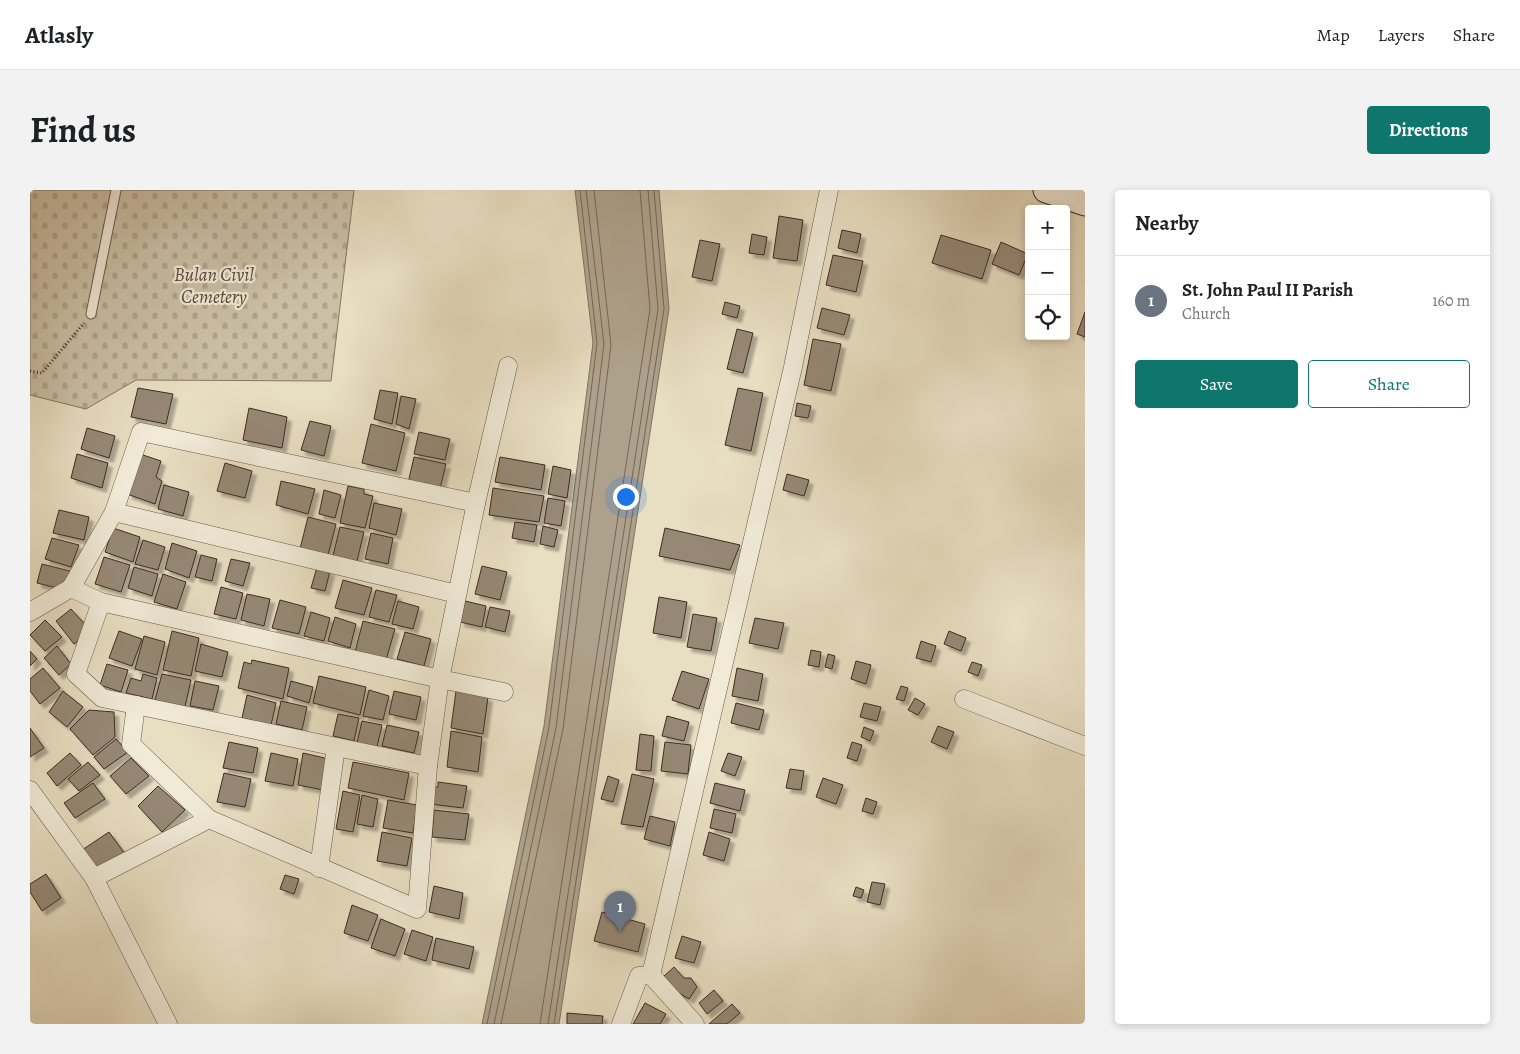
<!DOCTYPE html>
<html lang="en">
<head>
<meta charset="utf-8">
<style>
	:root { --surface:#fff; --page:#f2f2f2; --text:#202124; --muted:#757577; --line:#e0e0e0; --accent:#0f766e }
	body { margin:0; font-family:Alegreya,serif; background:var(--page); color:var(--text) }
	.controls { position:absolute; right:15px; top:15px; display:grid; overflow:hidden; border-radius:5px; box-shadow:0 2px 8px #0003 }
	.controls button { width:45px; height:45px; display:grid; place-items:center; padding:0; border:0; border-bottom:1px solid var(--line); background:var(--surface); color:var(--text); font:25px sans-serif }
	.you { position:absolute; left:595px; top:306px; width:18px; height:18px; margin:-12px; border:4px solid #fff; border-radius:50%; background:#1a73e8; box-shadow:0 0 0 8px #1a73e833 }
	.badge { display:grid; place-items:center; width:32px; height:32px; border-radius:50%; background:var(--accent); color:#fff; font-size:16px; font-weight:700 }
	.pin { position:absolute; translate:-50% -41px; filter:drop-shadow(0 1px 2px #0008) }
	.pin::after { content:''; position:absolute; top:26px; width:18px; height:15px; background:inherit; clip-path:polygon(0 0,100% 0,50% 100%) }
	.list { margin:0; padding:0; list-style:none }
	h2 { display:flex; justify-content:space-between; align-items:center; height:65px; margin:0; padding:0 20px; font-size:21px }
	h2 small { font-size:16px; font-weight:400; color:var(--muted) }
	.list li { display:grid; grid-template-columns:32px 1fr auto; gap:15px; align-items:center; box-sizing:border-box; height:90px; padding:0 20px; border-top:1px solid var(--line) }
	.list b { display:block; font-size:19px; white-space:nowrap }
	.list p { margin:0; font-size:16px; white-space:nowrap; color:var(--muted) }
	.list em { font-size:16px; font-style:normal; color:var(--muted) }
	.actions { display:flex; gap:10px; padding:15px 20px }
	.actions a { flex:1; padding:11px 0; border:1px solid var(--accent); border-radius:5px; text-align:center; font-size:18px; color:var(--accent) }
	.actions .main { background:var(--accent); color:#fff }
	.icon { flex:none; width:28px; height:28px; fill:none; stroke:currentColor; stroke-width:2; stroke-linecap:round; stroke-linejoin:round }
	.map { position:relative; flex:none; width:1055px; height:834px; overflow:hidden; border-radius:5px }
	header { display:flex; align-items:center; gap:30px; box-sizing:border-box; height:70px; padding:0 25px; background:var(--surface); border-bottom:1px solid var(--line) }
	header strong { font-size:24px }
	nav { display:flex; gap:28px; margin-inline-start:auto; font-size:18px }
	.intro { display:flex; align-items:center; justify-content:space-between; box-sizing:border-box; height:120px; padding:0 30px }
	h1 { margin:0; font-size:35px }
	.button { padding:12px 22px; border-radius:5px; background:var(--accent); color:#fff; font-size:18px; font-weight:700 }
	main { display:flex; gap:30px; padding:0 30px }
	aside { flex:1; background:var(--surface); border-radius:5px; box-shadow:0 2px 8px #0003 }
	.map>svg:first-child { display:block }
	.cemetery { fill:url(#cemetery-stones); stroke:#847664 }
	.water { fill:#aea18b; stroke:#817261 }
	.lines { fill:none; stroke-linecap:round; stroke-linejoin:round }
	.shore { stroke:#766656; stroke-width:1 }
	.building { fill:#968875; stroke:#3d2b22; filter:url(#shadow) }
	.service-casing { stroke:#68584a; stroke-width:11 }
	.minor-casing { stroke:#68584a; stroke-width:19 }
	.secondary-casing { stroke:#3d2b22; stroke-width:27 }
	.path { stroke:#3d2b22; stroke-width:3; stroke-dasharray:1 2.5; stroke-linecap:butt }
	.service { stroke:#f0ead7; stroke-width:9 }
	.minor { stroke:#f0ead7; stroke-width:18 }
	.secondary { stroke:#f0ead7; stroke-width:25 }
	.labels { text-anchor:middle; stroke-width:4.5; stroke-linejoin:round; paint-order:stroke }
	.park-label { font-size:19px; font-style:italic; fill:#59493c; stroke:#f0ead7 }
</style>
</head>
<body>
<header>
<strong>Atlasly</strong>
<nav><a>Map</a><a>Layers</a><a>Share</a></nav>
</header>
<div class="intro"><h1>Find us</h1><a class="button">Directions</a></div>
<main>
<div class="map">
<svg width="1055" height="834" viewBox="0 0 1055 834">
	<defs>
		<pattern id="cemetery-stones" width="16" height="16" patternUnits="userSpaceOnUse" patternTransform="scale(1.25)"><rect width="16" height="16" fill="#cbc0a6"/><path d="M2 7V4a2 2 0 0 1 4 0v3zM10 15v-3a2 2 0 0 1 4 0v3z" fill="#afa58f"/></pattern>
		<filter id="shadow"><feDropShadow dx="4.5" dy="4.5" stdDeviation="1" flood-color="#0004"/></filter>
	</defs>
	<rect width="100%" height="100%" fill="#e8dec1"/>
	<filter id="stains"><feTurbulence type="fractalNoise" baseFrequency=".004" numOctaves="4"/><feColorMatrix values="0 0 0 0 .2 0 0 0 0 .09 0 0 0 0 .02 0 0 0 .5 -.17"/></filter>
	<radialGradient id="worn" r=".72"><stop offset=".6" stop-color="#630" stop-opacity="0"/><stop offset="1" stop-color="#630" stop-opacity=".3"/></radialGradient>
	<polygon class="cemetery" points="0,0 324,0 301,191 106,190 56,219 0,205"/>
	<polygon class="water" points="545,0 629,0 639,119 529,834 452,834 514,536 563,153"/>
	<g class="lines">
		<g class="shore">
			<polyline points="457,834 519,537 567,153 550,0"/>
			<polyline points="464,834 526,538 574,154 556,0"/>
			<polyline points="471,834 533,539 581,155 564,0"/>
			<polyline points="510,834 620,119 610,0"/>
			<polyline points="518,834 628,119 618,0"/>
			<polyline points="524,834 634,119 624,0"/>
		</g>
	</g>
	<g class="building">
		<polygon points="749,26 773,30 767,71 743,68"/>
		<polygon points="812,40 831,44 827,63 808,58"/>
		<polygon points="722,44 737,47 734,65 719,63"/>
		<polygon points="911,45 961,60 952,89 902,73"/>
		<polygon points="670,50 690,54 682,91 662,87"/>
		<polygon points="971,52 998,64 989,85 962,74"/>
		<polygon points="803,65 833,71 826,102 796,95"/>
		<polygon points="695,112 710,116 707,128 692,124"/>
		<polygon points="792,118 820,125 814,145 787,138"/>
		<polygon points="1055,122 1055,147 1047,144"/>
		<polygon points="707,139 723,143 713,183 697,179"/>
		<polygon points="783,149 811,154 801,201 774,195"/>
		<polygon points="108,198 143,204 136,234 101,227"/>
		<polygon points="708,198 733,203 721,261 695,255"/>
		<polygon points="350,200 368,203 362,234 344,229"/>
		<polygon points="371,206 386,209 379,239 366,234"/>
		<polygon points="767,213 781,216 778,228 765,226"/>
		<polygon points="219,218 257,227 252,258 213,250"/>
		<polygon points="280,231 301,236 294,266 271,260"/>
		<polygon points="341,234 375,243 366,281 332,273"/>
		<polygon points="57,238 85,246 79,268 51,259"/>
		<polygon points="389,242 420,249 415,270 384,264"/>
		<polygon points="47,264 78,273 72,298 41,288"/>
		<polygon points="110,264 131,271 126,287 132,291 125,314 97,304"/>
		<polygon points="384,267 416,274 410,299 378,293"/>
		<polygon points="470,267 515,275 511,300 465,292"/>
		<polygon points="195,273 222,281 215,308 187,301"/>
		<polygon points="523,276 541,280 537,308 518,304"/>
		<polygon points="757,284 779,290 774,306 753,300"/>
		<polygon points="251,291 285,299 278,324 246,315"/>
		<polygon points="134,295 159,302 153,326 128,319"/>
		<polygon points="318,296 334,299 334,304 343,306 335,338 310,333"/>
		<polygon points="463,298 514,306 509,332 459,325"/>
		<polygon points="294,300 311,305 305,328 289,324"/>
		<polygon points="518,308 535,311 531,336 514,333"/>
		<polygon points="344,313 372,319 366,345 339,338"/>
		<polygon points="29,320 59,327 54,350 23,343"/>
		<polygon points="278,327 306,334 298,365 270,359"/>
		<polygon points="485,332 507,335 504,352 482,348"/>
		<polygon points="513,336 528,340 524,357 510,354"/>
		<polygon points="310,337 334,342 327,371 303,366"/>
		<polygon points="83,338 110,347 103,372 75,362"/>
		<polygon points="635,338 710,355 700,380 629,366"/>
		<polygon points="341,343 363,348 358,374 335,369"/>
		<polygon points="22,348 49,355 41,377 15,369"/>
		<polygon points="113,350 135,357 128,380 105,374"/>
		<polygon points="142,353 167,361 159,388 135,379"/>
		<polygon points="171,365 187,369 182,391 165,387"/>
		<polygon points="74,367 100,375 91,402 65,394"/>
		<polygon points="201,369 220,373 213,396 195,391"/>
		<polygon points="12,374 40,381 35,400 7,393"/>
		<polygon points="452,376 477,382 470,410 445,404"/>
		<polygon points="104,377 128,384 122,406 98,398"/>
		<polygon points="287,377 300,381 295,401 281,398"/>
		<polygon points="133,384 156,392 147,419 124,412"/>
		<polygon points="313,390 342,398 334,425 305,418"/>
		<polygon points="191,397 213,403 206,429 184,424"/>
		<polygon points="346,400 367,405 359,432 339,427"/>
		<polygon points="217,404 240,409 234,436 211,430"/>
		<polygon points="629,407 657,412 651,448 623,443"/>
		<polygon points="250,410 276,417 269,444 242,438"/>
		<polygon points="368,411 389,417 383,439 362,434"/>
		<polygon points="435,411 456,416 452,437 430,432"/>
		<polygon points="460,417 480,421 475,442 455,437"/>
		<polygon points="41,419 61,441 44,454 26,431"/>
		<polygon points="281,422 300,428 294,451 274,446"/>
		<polygon points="663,424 687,428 681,461 657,457"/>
		<polygon points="305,427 326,434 320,458 298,451"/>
		<polygon points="725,428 754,433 748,459 719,453"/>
		<polygon points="15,430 32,447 15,461 0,445"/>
		<polygon points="333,431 365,439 356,470 325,462"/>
		<polygon points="89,441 112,449 102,476 79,468"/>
		<polygon points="142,441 169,448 161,486 133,480"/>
		<polygon points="919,441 936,448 931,461 914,454"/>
		<polygon points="375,442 401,449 394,476 367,469"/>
		<polygon points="114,446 135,452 127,485 105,479"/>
		<polygon points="891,451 906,456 901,472 886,468"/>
		<polygon points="171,454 198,462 192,487 165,481"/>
		<polygon points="27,456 41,474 29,485 14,468"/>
		<polygon points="781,460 791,462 789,477 778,475"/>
		<polygon points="0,461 7,469 0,476"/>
		<polygon points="798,464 805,466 802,479 795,477"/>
		<polygon points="222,470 259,478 253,509 208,498 214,472 221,474"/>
		<polygon points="826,471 841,475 836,494 821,489"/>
		<polygon points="942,472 952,475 948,486 938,482"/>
		<polygon points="77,474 98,480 91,502 70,495"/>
		<polygon points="13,478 30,498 10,514 0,501 0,489"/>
		<polygon points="707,478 733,484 728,511 702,506"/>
		<polygon points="652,481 679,489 669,519 642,510"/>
		<polygon points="113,484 127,488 122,509 96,503 101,488 111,491"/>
		<polygon points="132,484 161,490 155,517 125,510"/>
		<polygon points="289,486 336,497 330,525 283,513"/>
		<polygon points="165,491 189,496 183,520 160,516"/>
		<polygon points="261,491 283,497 279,513 257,506"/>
		<polygon points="871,496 878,498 874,511 866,509"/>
		<polygon points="339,500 359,506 353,530 333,526"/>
		<polygon points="33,501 53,517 37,537 19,522"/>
		<polygon points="364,501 391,507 386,530 359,524"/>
		<polygon points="426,501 458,507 453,544 421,538"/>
		<polygon points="217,505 246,513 241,535 212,528"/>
		<polygon points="885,508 895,514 888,525 878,520"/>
		<polygon points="251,511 277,517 272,540 246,534"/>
		<polygon points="706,513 734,520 729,540 701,533"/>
		<polygon points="834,513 851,517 847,531 830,527"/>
		<polygon points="59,520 84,522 85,547 63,565 40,539"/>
		<polygon points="308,524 329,528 324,551 303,546"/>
		<polygon points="637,526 659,532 654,551 632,546"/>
		<polygon points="332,531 352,535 347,557 327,553"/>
		<polygon points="357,535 389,542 384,563 352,556"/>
		<polygon points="908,536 924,542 917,559 901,552"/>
		<polygon points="834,537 844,541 840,551 831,547"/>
		<polygon points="0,538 14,558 0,567"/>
		<polygon points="421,541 452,547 448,582 417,577"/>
		<polygon points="610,544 624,546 621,581 606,580"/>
		<polygon points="86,549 98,562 74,579 64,567"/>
		<polygon points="199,552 228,558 223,583 193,578"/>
		<polygon points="635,552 661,555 658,584 631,581"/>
		<polygon points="822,552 832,555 827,571 817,568"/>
		<polygon points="40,563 51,575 27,596 17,583"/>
		<polygon points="241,563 268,569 263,596 235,591"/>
		<polygon points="273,563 299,569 293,600 268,595"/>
		<polygon points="698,563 712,567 705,586 691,581"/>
		<polygon points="101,568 119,586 96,604 80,586"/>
		<polygon points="58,572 70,585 49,601 38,589"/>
		<polygon points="323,572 379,583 374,610 318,598"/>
		<polygon points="760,579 774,581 771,600 756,598"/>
		<polygon points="194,583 221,589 215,617 187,612"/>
		<polygon points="602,584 624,589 613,637 591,634"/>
		<polygon points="578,586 589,590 583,612 571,609"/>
		<polygon points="793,588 813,595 806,614 786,607"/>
		<polygon points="408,592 437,596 433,618 400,614 403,597 408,597"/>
		<polygon points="63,593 75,609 45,628 34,613"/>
		<polygon points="685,593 715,600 710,621 680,613"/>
		<polygon points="128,596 155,620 132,642 108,616"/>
		<polygon points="313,601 330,605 323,642 306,639"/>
		<polygon points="332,605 348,609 343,637 327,634"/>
		<polygon points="836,608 847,612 843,624 832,621"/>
		<polygon points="358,610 387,615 383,643 353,638"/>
		<polygon points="684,619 706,624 702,643 680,638"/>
		<polygon points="404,620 439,624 435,650 402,647"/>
		<polygon points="620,626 645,632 640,656 614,649"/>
		<polygon points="79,642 95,664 65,684 49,662"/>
		<polygon points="352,642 382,648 377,676 347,671"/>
		<polygon points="679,642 700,649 694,671 673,665"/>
		<polygon points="16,684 31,708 12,721 0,702 0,694"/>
		<polygon points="255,685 269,689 264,704 250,699"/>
		<polygon points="842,692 855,694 850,715 837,712"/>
		<polygon points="404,696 433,703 429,729 399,722"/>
		<polygon points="826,697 834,700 831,708 823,706"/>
		<polygon points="322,715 348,725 338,751 314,743"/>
		<polygon points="572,722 615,734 608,762 564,751"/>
		<polygon points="351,729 375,739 365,766 341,758"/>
		<polygon points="382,740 403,747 396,771 374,764"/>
		<polygon points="652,746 671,752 664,773 645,768"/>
		<polygon points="406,748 444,757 439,779 402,770"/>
		<polygon points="644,777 654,788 661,788 667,797 659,809 647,802 634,786"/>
		<polygon points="684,800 693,811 677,824 669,813"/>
		<polygon points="615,813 636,824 630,834 603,834"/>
		<polygon points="702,814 710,823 697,834 679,834"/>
		<polygon points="537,823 573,826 572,834 537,834"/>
	</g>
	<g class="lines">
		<g class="service-casing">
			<polyline id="service" points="61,124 86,0"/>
		</g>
		<g class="minor-casing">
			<g id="minor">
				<polyline points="84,322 427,404"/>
				<polyline points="41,398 84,322 111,242 446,313"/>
				<polyline points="71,412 46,484 72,508 398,576"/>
				<polyline points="0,422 41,398 71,412 410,489 398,576 387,719 179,629 64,688"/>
				<polyline points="474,502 410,489 446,313 478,176"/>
				<polyline points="934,509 1055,556"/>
				<polyline points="106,515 101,554 179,629"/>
				<polyline points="0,600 64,688 138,834"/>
				<polyline points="289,678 306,557"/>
				<polyline points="591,834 609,786 621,785"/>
				<polyline points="665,834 621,785 763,177 799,0"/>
			</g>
		</g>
		<g class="secondary-casing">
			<polyline id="secondary" points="1016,0 1055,13"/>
		</g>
		<polyline class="path" points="0,181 12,183 54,133"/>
		<use href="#service" class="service"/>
		<use href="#minor" class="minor"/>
		<use href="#secondary" class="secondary"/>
	</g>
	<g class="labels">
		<g class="park-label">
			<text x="184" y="91">Bulan Civil<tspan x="184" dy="22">Cemetery</tspan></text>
		</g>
	</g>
	<rect width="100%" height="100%" filter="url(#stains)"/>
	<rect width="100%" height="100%" fill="url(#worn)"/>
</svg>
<div class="controls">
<button>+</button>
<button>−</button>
<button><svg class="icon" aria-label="locate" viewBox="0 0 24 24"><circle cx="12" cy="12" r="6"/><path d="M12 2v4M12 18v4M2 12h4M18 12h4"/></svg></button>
</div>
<div class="you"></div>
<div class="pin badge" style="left:590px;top:742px;background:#6b7280">1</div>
</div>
<aside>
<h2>Nearby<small></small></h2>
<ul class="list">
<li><span class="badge" style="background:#6b7280">1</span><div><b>St. John Paul II Parish</b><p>Church</p></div><em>160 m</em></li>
</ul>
<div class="actions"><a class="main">Save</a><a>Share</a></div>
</aside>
</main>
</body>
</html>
